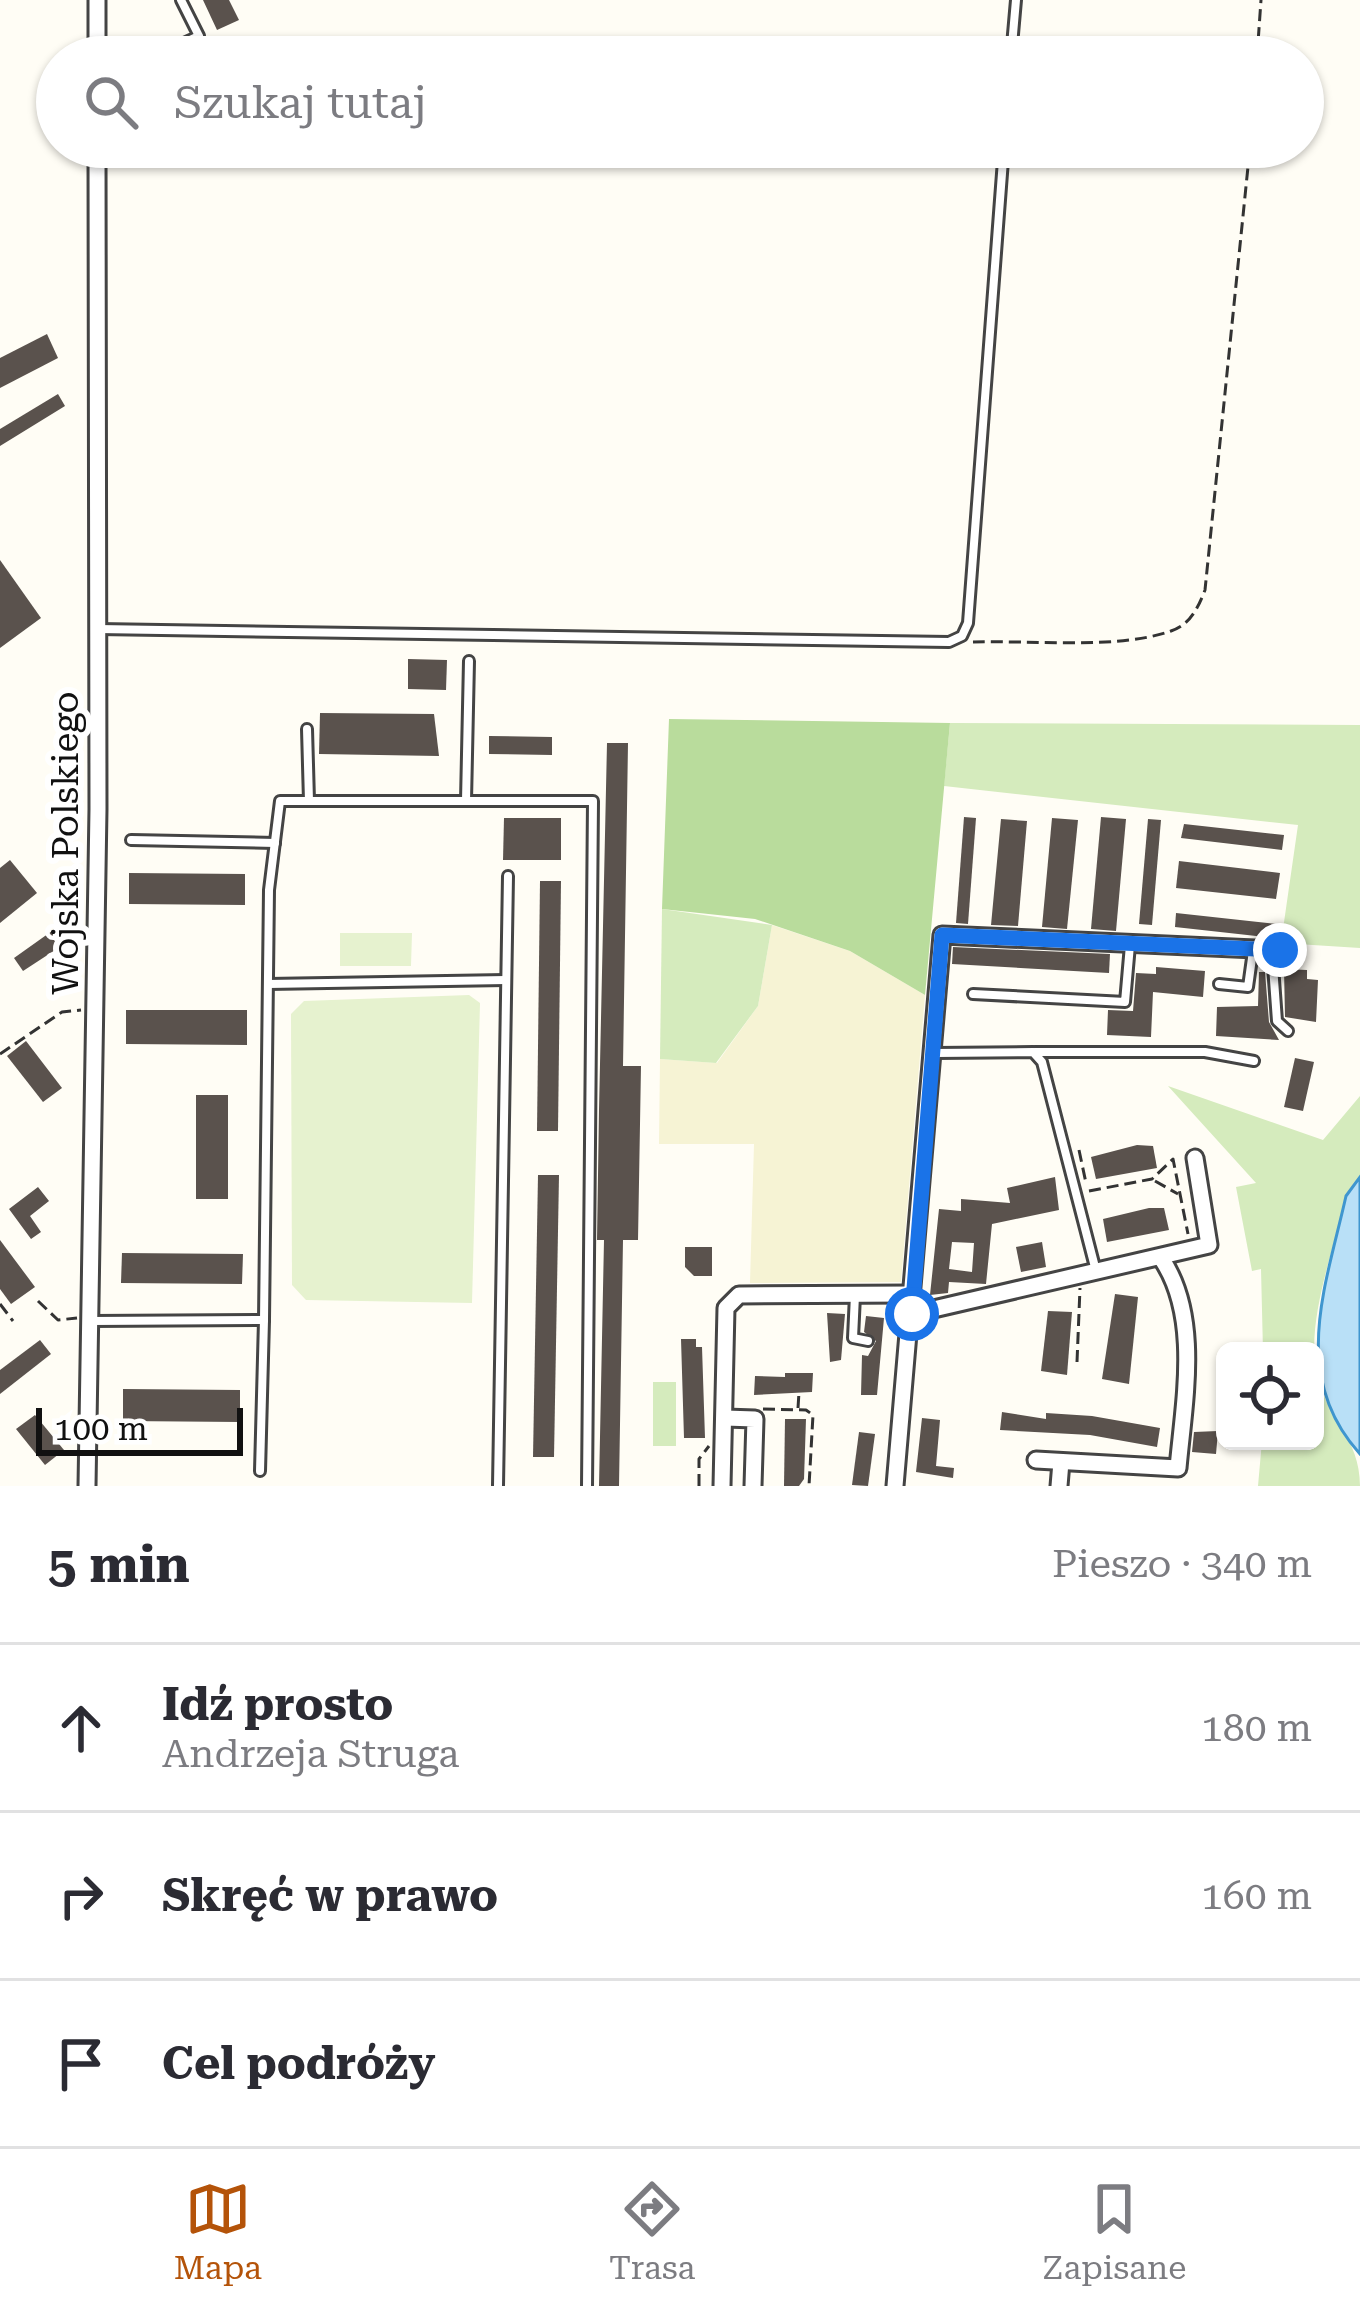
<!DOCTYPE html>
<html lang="pl">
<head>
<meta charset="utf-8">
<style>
	:root { --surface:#fff; --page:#f2f2f3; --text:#2b2b33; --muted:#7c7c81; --line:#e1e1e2; --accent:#b45309 }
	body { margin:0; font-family:"Roboto Serif",serif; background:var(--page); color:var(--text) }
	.controls { position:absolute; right:36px; bottom:36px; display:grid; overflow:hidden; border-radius:18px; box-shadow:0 3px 9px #0004 }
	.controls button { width:108px; height:108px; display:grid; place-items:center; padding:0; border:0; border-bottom:3px solid var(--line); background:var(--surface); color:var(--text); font:60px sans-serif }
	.scale { position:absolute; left:36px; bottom:30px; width:207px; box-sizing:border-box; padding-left:12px; border:6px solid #111; border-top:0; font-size:33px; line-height:42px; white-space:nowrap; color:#111; -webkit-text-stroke:9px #fff; paint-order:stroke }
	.stop { position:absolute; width:36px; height:36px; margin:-27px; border:9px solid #1a73e8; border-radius:50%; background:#fff }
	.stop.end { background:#1a73e8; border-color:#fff; box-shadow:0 3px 12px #0008 }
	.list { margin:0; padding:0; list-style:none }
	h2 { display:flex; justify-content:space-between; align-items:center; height:156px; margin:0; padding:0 48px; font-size:51px }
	h2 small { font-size:39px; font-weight:400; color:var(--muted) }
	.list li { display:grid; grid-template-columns:78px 1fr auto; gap:36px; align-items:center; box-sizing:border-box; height:168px; padding:0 48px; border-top:3px solid var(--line) }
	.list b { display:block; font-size:45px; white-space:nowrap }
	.list p { margin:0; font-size:39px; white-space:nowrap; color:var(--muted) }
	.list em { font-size:39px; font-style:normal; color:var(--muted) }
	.icon { flex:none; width:66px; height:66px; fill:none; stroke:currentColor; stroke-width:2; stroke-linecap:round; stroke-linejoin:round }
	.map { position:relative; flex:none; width:1360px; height:1486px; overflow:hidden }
	.search { position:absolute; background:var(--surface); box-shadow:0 3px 9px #0004; left:36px; right:36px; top:36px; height:132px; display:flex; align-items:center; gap:30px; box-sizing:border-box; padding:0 42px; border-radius:66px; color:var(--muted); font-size:45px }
	.sheet { height:660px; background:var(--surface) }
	nav { display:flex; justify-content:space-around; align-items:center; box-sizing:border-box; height:168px; border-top:3px solid var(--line); background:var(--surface); font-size:33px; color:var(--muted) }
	nav a { display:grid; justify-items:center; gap:6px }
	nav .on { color:var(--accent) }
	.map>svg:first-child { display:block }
	.farmland { fill:#f6f3d4 }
	.green { fill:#d5ebbd }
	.forest { fill:#b9dc9c }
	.pitch { fill:#e6f2cf }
	.water { fill:#b9e0f7; stroke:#3f96cf; stroke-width:3 }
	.building { fill:#5a524d; fill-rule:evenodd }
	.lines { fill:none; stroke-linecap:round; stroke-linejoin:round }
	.service-casing { stroke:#444; stroke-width:14 }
	.minor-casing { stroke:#444; stroke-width:21 }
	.path { stroke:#333; stroke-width:3; stroke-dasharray:12 6; stroke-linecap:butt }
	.service { stroke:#fff; stroke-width:8 }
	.minor { stroke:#fff; stroke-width:15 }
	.route { stroke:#1a73e8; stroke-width:15 }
	.labels { text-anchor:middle; stroke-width:12; stroke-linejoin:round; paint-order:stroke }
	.street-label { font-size:36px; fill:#111; stroke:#fff }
</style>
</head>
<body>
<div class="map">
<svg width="1360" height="1486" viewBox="0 0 1360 1486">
	<rect width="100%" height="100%" fill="#fffdf5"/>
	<polygon class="farmland" points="772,925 850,951 925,995 901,1282 750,1283 754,1144 659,1144 660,1059 717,1063 758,1006"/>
	<g class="green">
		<polygon points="950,723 1360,725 1360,948 1281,943 1298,825 944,786"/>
		<polygon points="662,909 772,925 758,1006 716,1063 660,1059"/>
		<path d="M1168,1086L1323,1140L1360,1096V1177L1346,1196C1335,1247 1305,1322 1317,1374C1327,1420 1360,1437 1360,1486H1258L1262,1441H1315V1351H1263L1261,1269L1252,1271L1236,1187L1256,1183Z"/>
		<rect x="653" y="1382" width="23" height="64"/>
	</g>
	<polygon class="forest" points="669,719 950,723 925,995 850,951 755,919 662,909"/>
	<g class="pitch">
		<polygon points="340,933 412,933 411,966 340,966"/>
		<polygon points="469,995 480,1003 472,1303 306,1300 292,1285 291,1014 304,1001"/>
	</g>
	<path class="water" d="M1360,1177V1454C1289,1376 1326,1286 1346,1196Z"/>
	<g class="building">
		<polygon points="203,0 229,0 239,20 217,30"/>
		<polygon points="47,334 58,358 0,388 0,358"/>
		<polygon points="58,394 65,406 0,446 0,429"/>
		<polygon points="0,560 41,618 0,648"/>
		<polygon points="408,659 447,660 446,690 408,689"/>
		<polygon points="320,713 434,714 439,756 319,754"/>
		<polygon points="489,736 552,737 552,755 489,754"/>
		<polygon points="607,743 628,743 623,1066 641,1066 638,1240 623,1240 619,1486 599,1486 604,1240 597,1240 599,1110"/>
		<polygon points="964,817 976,818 968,924 956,923"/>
		<polygon points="1101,817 1126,819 1116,931 1091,929"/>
		<polygon points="504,818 561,818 561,860 503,860"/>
		<polygon points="1052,818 1078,820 1067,929 1042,927"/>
		<polygon points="1001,819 1027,821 1018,926 991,925"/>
		<polygon points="1148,819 1161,820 1152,925 1139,924"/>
		<polygon points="1184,824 1284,835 1282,850 1181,838"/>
		<polygon points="10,860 37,893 0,923 0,868"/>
		<polygon points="1179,861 1280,873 1276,899 1176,888"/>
		<polygon points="129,873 245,874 245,905 129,904"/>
		<polygon points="540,881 561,881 558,1131 537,1131"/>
		<polygon points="1176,913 1276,924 1275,938 1175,927"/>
		<polygon points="59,926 69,941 23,971 14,958"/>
		<polygon points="953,947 1110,954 1109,973 952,964"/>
		<polygon points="1156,967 1205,971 1203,997 1153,992 1151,1037 1107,1035 1108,1010 1133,1011 1136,973 1156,974"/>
		<polygon points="1284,969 1307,970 1307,979 1318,980 1316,1022 1285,1017"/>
		<polygon points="1259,972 1265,972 1269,1022 1279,1040 1216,1036 1217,1007 1258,1006"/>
		<polygon points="126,1010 247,1010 247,1045 126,1044"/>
		<polygon points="26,1041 62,1088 43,1102 7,1056"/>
		<polygon points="1295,1058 1314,1062 1303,1111 1284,1107"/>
		<rect x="196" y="1095" width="32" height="104"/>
		<polygon points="1137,1145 1153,1146 1157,1168 1096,1179 1091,1157"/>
		<polygon points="538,1175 559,1175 554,1457 533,1457"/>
		<path d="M1055,1177L1059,1210L992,1224L986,1284L949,1282L948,1293L930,1295L939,1209L961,1211V1199L1010,1203L1007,1188ZM952,1242L974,1243L972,1272L949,1269Z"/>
		<polygon points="38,1187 49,1201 30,1216 41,1232 31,1239 9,1209"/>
		<polygon points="1149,1208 1164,1208 1169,1230 1107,1242 1103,1219"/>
		<polygon points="0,1240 35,1287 11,1304 0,1289"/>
		<polygon points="1042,1242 1046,1267 1021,1272 1016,1247"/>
		<polygon points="685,1247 712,1247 712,1276 694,1276 685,1267"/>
		<polygon points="122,1253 243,1254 242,1284 121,1283"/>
		<polygon points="1115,1294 1138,1297 1129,1384 1102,1379"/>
		<polygon points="1048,1311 1072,1312 1067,1375 1041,1371"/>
		<polygon points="827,1313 845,1314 841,1360 830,1362"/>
		<polygon points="866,1316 884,1318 877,1395 861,1395 862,1355 868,1356 876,1341 864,1332"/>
		<polygon points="681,1339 696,1339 696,1347 702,1347 705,1438 684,1438"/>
		<polygon points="40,1340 51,1354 0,1394 0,1370"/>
		<polygon points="785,1373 813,1373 812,1392 754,1395 755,1376 785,1377"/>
		<polygon points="123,1389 240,1390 240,1422 123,1421"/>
		<polygon points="1002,1412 1046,1419 1046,1413 1092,1416 1160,1428 1157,1447 1090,1435 1000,1430"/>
		<polygon points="35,1415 64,1450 45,1465 16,1429"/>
		<polygon points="922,1418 940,1420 936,1466 954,1468 953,1478 916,1472"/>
		<polygon points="785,1419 806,1419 804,1479 799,1486 784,1486"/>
		<polygon points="1218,1431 1216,1454 1192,1452 1194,1432"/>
		<polygon points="859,1432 875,1434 868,1486 852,1485"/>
	</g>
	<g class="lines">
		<g class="service-casing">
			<g id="service">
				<polyline points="153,57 199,36 181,0"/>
				<polyline points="1011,57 1016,0"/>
				<polyline points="98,629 949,642 962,636 968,623 1004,147"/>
				<polyline points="307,729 309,801"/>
				<polyline points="466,801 469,661"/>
				<polyline points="131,840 275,843"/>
				<polyline points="1272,952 1277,1021 1288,1031"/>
				<polyline points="268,984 506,980"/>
				<polyline points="1219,984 1248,987 1253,951"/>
				<polyline points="973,994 1125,1002 1130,945"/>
				<polyline points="1035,1052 1205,1052 1254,1061"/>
				<polyline points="935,1053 1033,1052 1042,1062 1096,1271"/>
				<polyline points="855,1295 853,1338 868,1341"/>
				<polyline points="91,1321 264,1320 269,890 280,801 593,801 587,1486"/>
				<polyline points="260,1471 264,1320"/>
				<polyline points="498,1486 508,876"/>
			</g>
		</g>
		<g class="minor-casing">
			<g id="minor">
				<polyline points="97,57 97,0"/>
				<polyline points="912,1314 1209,1245 1195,1158"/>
				<polyline points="725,1418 755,1419 753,1486"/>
				<path d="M1036,1460L1178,1468C1184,1401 1201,1316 1161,1258"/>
				<polyline points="87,1486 98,809 97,147"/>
				<polyline points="722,1486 726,1308 739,1295 912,1294"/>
				<polyline points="895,1486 942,935 1280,950"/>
				<polyline points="1059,1486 1061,1462"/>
			</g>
		</g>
		<g class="path">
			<polyline points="1257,57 1261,0"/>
			<path d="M973,642C1031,640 1117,650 1171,631C1190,625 1198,608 1205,590L1250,147"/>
			<polyline points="0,1054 62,1012 81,1010"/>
			<polyline points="1079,1150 1086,1183"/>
			<polyline points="1155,1181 1178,1194"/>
			<polyline points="1089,1191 1152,1179 1173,1159 1188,1234"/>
			<polyline points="38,1301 58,1320 77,1318"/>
			<polyline points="0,1304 13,1321"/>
			<polyline points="1077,1362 1080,1288"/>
			<polyline points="798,1408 799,1392"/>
			<polyline points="763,1409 806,1410 813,1415 809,1486"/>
			<polyline points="699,1486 699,1459 709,1446"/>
		</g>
		<use href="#service" class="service"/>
		<use href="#minor" class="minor"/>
	</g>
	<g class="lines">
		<polyline class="route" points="912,1314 942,935 1280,950"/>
	</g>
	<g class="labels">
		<g class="street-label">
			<text transform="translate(65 843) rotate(-90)" y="13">Wojska Polskiego</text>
		</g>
	</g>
</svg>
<div class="controls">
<button><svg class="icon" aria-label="locate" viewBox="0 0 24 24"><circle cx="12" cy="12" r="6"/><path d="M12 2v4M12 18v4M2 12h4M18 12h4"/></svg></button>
</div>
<div class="scale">100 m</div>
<div class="stop" style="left:912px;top:1314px"></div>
<div class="stop end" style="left:1280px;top:950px"></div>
<div class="search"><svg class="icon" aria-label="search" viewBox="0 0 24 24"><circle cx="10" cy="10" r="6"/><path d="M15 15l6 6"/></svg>Szukaj tutaj</div>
</div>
<section class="sheet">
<h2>5 min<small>Pieszo · 340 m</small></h2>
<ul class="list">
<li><svg class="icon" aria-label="ahead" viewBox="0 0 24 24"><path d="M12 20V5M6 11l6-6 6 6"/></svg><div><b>Idź prosto</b><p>Andrzeja Struga</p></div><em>180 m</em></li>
<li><svg class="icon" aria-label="right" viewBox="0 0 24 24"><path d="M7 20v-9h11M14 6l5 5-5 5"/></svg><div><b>Skręć w prawo</b></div><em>160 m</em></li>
<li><svg class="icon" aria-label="arrive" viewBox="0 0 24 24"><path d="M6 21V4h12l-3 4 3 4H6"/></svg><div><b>Cel podróży</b></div></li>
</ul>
</section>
<nav>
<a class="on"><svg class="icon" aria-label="map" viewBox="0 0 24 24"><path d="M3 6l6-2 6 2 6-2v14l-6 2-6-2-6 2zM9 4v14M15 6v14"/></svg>Mapa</a>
<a><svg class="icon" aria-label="directions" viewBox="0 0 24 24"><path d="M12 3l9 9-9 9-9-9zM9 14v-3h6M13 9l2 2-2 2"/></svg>Trasa</a>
<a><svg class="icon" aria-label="saved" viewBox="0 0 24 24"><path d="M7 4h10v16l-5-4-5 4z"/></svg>Zapisane</a>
</nav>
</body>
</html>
